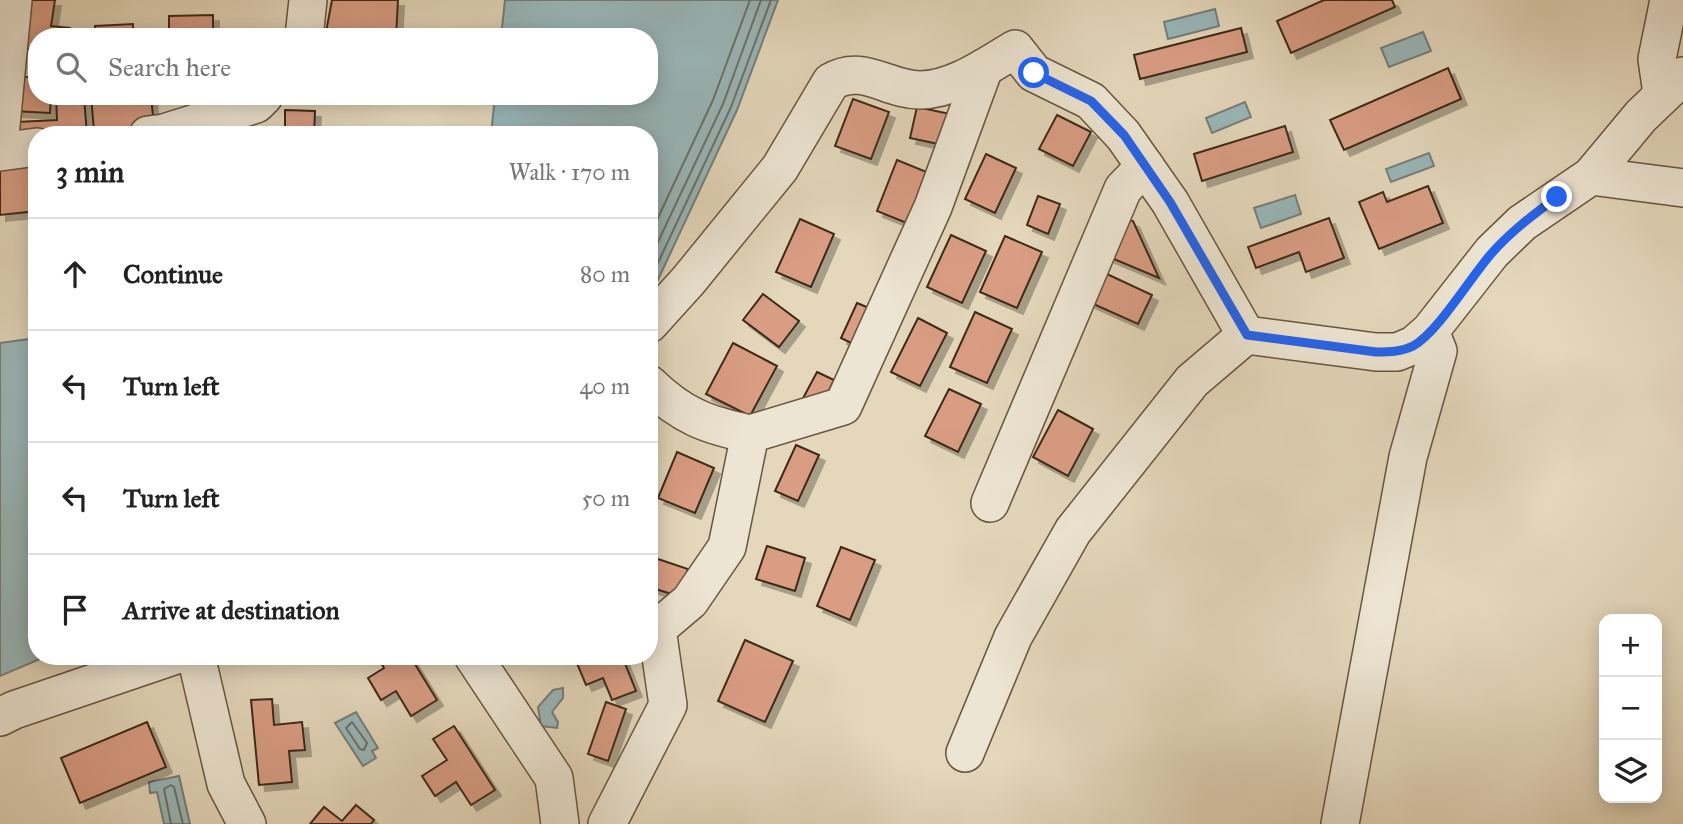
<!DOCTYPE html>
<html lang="en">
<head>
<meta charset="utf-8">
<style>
	:root { --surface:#fff; --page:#f6f6f6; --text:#222; --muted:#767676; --line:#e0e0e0 }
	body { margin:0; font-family:"IM FELL Great Primer",serif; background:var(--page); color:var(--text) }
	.controls { position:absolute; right:21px; bottom:21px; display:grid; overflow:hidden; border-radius:14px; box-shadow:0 4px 18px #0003 }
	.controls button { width:63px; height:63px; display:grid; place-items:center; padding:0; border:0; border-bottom:2px solid var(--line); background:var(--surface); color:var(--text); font:35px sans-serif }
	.stop { position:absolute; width:21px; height:21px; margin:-16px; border:5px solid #2563eb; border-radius:50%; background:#fff }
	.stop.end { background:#2563eb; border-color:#fff; box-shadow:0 2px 7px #0008 }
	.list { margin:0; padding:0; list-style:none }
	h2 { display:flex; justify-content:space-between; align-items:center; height:91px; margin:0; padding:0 28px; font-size:30px }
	h2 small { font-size:23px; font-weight:400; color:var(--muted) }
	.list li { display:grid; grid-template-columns:46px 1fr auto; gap:21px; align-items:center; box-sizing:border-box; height:112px; padding:0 28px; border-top:2px solid var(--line) }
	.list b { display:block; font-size:26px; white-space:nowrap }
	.list em { font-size:23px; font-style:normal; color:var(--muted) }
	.icon { flex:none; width:38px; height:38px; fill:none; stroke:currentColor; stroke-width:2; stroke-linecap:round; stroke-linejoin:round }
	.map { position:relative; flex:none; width:1683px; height:824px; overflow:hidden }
	.search { position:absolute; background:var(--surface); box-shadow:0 4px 18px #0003; left:28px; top:28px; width:630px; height:77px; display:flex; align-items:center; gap:18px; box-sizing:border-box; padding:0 24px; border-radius:28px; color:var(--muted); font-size:26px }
	.panel { position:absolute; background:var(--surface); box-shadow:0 4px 18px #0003; left:28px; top:126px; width:630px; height:539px; border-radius:28px }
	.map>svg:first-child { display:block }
	.water { fill:#99b7ba; stroke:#757f79; stroke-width:2 }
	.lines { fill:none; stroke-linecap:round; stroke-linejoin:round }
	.shore { stroke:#6c7068; stroke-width:2 }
	.building { fill:#d99d84; stroke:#3e2a17; stroke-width:2; filter:url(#shadow) }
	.minor-casing { stroke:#685540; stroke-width:40 }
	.minor { stroke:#ede5d3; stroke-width:37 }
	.route { stroke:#2563eb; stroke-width:9 }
</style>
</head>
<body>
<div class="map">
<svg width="1683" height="824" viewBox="0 0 1683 824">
	<defs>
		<filter id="shadow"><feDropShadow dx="6" dy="6" stdDeviation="0" flood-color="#0004"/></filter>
	</defs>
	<rect width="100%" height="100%" fill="#e4d7bb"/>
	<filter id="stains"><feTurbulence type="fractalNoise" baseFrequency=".00286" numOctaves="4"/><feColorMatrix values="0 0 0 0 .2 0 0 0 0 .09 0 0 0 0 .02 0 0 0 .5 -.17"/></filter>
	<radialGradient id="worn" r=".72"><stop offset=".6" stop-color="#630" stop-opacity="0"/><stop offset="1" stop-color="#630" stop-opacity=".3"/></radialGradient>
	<g class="water">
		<polygon points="505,0 778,0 737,110 649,299 649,135 491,135 495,96 649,96 649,37 501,37"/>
		<polygon points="1215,9 1219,26 1168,39 1164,22"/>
		<polygon points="1423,32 1431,51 1389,67 1381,48"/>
		<polygon points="1245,102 1251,117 1212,133 1206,118"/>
		<polygon points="1429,153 1434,166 1391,182 1386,169"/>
		<polygon points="1295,195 1301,214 1261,228 1254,208"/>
		<polygon points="37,338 37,656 47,656 0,676 0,343"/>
		<polygon points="563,688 563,698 552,712 558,722 557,728 541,726 538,707 553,690"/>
		<polygon points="356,712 378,748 372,751 376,758 363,766 335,723"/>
		<polygon points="179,776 190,824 164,824 157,792 150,793 149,782"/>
	</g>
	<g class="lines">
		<g class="shore">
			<polyline points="649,237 713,100 750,0"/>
			<polyline points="649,261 723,104 761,0"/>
			<polyline points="649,282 731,107 771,0"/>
			<polygon points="352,722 367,743 364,750 360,749 346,728"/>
			<polyline points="171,824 164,789 171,785 174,787 183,824"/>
		</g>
	</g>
	<g class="building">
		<polygon points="24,0 55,0 51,26 70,28 68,37 37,37 37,50 18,48"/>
		<polygon points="332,0 398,0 396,37 326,32"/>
		<polygon points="1324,0 1392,0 1395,7 1291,53 1277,21"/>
		<polygon points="213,15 213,37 169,37 169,16"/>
		<polygon points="133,24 133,37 96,37 95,26"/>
		<polygon points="1241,28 1247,52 1140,79 1134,55"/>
		<polygon points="1448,68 1461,99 1344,150 1330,120"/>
		<polygon points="14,77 37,77 37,96 51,96 50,113 13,111"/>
		<polygon points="56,96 84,96 87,135 37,135 19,140 17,122 57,120"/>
		<polygon points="91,96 151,96 154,126 94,131"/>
		<polygon points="853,99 889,112 871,159 835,146"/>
		<polygon points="917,107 950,114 943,145 910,138"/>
		<polygon points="285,110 315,111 314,135 285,135"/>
		<polygon points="1057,115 1091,132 1073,166 1039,149"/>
		<polygon points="1285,126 1293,152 1202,181 1194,154"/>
		<polygon points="986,154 1016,168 995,213 965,199"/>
		<polygon points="897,160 929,173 909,224 877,211"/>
		<polygon points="37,165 37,211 0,215 0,169"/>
		<polygon points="1428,186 1443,223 1379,249 1359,202 1383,192 1387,202"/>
		<polygon points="1038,196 1060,204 1048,234 1027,225"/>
		<polygon points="1119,217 1133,221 1159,278 1102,254"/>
		<polygon points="1329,218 1344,258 1306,272 1299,252 1256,268 1248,247"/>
		<polygon points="800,219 834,234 811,287 776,272"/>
		<polygon points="951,235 986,251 962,303 927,287"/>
		<polygon points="1005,236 1042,252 1017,308 980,292"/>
		<polygon points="1094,268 1152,295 1138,324 1080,298"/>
		<polygon points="763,294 799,321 779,347 743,320"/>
		<polygon points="857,303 874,310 857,346 841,338"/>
		<polygon points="975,312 1012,329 987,383 950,367"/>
		<polygon points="918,318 947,333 920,386 891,372"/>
		<polygon points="733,343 777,366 750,416 706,394"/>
		<polygon points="817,372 834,380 822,405 801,402"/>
		<polygon points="949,389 981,404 958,452 925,436"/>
		<polygon points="1058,410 1093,429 1068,476 1033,457"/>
		<polygon points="796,445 819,455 798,501 775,491"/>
		<polygon points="677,452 714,468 695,513 658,498"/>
		<polygon points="767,546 805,558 795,591 756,579"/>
		<polygon points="841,547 875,560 850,620 817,606"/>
		<polygon points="649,556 688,569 678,596 649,587"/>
		<polygon points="745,640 793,661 765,722 718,701"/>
		<polygon points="377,656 410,656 437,700 411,716 396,691 381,700 368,678 384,668"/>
		<polygon points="588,656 622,656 636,691 612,700 603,678 586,685 576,661"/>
		<polygon points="272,699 274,725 302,722 305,750 289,751 292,782 259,785 251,700"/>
		<polygon points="606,702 626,709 608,761 588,754"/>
		<polygon points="147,722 166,767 80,803 61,758"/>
		<polygon points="454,726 495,790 471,805 456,782 435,796 422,776 447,760 433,739"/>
		<polygon points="356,805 374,820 371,824 310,824 324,807 342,821"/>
	</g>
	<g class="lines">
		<g class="minor-casing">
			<g id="minor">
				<polyline points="304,37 308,0"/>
				<polyline points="1662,94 1657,59 1669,0"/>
				<polyline points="148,135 164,133 256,104 264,96"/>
				<polyline points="0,136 13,0"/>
				<polyline points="0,152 37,147"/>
				<polyline points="1591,176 1683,188"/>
				<path d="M649,324L688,281L780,168L831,82C863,63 887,90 920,90C953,90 987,66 1015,49L1034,73L1091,101L1123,135L1170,202L1246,335"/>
				<path d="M649,384C682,416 707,425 750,434"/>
				<polyline points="990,503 1123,189 1145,166"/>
				<polyline points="196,656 226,784 247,824"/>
				<polyline points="473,656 554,778 560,824"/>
				<polyline points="0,717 14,710 173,656"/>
				<polyline points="965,753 1013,637 1073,531 1192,381 1246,335 1376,352 1397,352 1414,345 1430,331 1492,252 1522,223 1591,176 1641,116 1683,76"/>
				<polyline points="607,824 668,705 657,629 690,601 727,547 750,434 843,406 933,207 984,68"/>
				<polyline points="1340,824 1408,457 1438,351 1430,331"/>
			</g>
		</g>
		<use href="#minor" class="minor"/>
	</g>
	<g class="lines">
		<path class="route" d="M1034,73L1091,101L1124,135L1170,202L1247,335L1376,352C1389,352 1401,352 1413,346C1438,332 1470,278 1491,254C1510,232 1533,215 1557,197"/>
	</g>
	<rect width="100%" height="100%" filter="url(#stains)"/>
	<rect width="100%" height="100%" fill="url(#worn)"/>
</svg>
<div class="controls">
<button>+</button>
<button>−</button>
<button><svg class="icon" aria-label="layers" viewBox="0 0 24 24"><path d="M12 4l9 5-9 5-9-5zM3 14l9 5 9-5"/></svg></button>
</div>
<div class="stop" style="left:1034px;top:73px"></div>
<div class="stop end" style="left:1557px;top:197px"></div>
<div class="search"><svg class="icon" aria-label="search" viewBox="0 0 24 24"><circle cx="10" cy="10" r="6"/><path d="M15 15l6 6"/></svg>Search here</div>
<section class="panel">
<h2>3 min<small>Walk · 170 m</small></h2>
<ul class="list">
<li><svg class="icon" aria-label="ahead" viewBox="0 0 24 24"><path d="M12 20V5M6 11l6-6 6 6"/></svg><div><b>Continue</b></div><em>80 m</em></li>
<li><svg class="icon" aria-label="left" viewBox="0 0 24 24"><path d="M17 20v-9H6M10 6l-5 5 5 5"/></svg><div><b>Turn left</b></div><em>40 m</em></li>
<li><svg class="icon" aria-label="left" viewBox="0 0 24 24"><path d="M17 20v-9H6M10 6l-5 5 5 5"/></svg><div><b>Turn left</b></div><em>50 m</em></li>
<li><svg class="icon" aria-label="arrive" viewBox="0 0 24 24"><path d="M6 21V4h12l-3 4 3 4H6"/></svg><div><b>Arrive at destination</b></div></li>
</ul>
</section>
</div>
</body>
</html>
